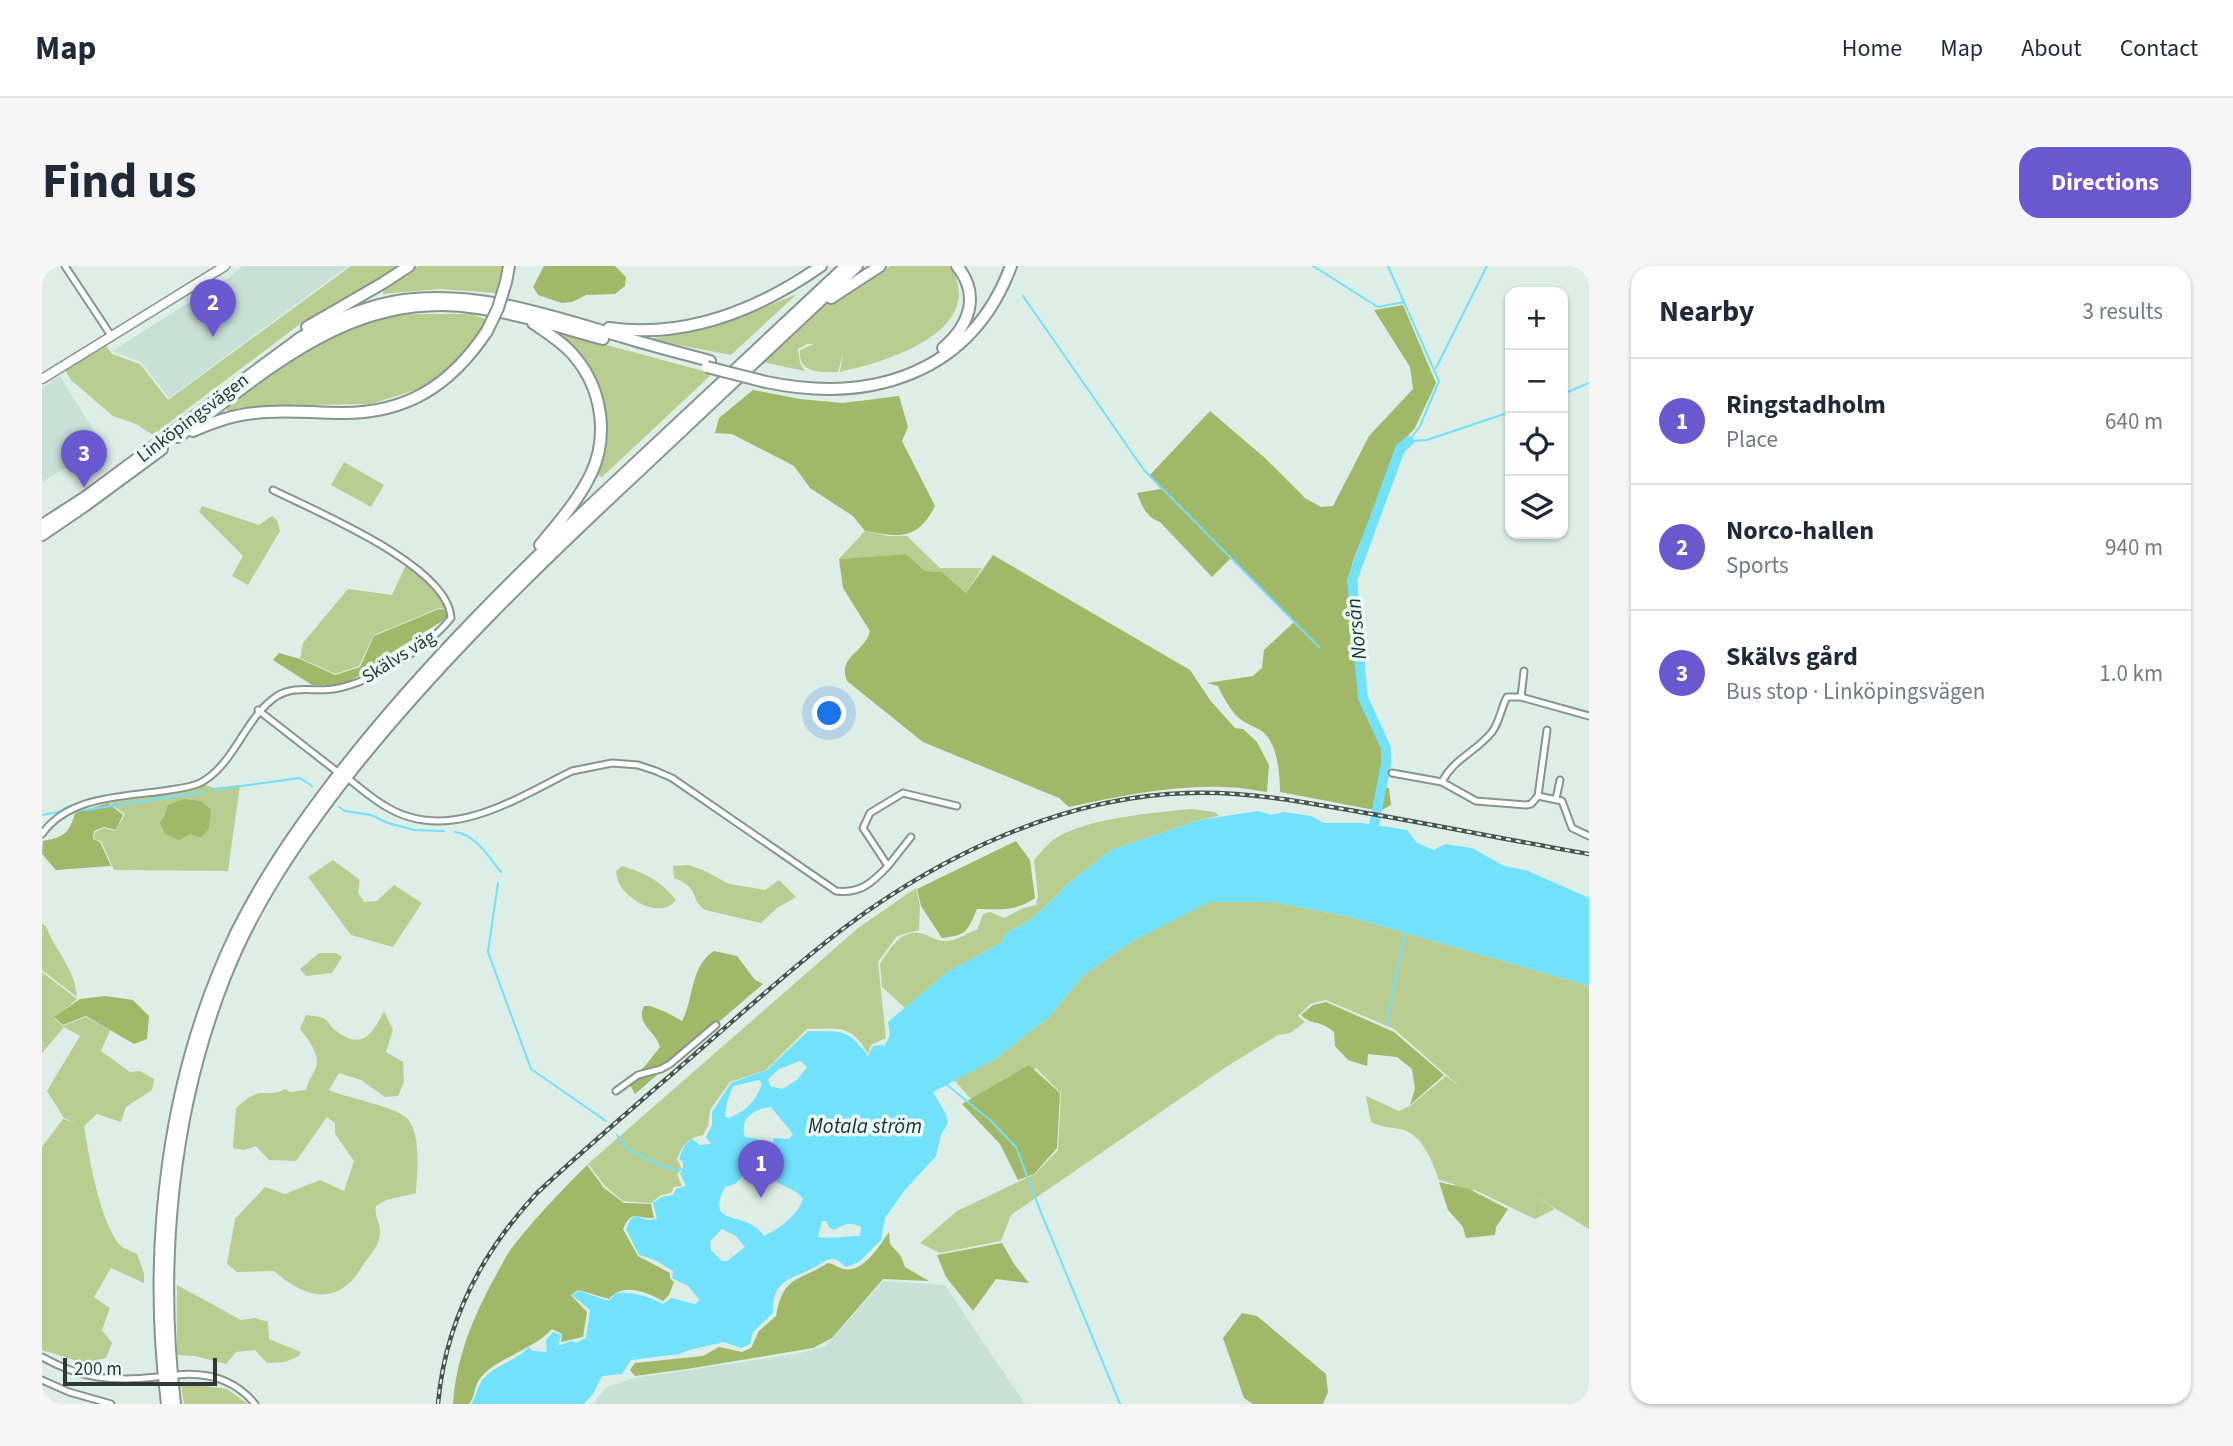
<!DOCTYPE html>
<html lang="en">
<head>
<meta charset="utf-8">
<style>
	:root { --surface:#fff; --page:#f6f6f7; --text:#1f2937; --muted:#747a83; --line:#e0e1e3; --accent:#6a58d1 }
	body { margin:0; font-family:"Source Sans 3",sans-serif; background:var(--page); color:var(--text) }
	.controls { position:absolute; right:21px; top:21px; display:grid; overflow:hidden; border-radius:14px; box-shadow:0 2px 5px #0004 }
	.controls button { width:63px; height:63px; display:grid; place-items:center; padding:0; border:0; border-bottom:2px solid var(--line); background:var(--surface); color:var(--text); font:35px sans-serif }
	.scale { position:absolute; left:21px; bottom:18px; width:154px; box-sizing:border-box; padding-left:7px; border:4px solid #303735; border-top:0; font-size:19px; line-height:24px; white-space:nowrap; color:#303735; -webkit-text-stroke:5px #e9fbf4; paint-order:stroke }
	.you { position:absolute; left:788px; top:448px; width:24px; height:24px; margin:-18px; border:5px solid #fff; border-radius:50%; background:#1a73e8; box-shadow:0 0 0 10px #1a73e833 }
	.badge { display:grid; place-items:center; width:46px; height:46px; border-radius:50%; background:var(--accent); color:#fff; font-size:23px; font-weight:700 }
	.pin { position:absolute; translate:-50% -58px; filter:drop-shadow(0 2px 4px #0008) }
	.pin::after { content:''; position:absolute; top:37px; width:24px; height:21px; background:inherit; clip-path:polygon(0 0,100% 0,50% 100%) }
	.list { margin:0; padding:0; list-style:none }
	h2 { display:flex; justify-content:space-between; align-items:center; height:91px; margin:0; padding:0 28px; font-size:30px }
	h2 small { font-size:23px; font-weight:400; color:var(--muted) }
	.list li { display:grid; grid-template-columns:46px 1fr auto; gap:21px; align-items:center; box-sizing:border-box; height:126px; padding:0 28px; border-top:2px solid var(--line) }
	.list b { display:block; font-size:26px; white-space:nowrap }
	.list p { margin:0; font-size:23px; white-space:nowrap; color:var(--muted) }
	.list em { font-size:23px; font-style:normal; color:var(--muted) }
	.icon { flex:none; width:38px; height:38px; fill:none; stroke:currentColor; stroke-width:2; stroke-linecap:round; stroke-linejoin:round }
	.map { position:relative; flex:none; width:1547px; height:1138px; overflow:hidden; border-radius:21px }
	header { display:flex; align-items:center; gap:42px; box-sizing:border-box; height:98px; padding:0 35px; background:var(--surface); border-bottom:2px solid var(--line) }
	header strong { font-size:33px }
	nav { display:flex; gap:38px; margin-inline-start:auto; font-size:24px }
	.intro { display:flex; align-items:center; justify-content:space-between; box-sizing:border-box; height:168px; padding:0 42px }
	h1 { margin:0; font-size:49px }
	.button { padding:18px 32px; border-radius:21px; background:var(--accent); color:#fff; font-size:24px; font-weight:700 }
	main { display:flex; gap:42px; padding:0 42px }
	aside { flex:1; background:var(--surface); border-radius:21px; box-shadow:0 2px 5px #0004 }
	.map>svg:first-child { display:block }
	.built { fill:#c8e1d6 }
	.green { fill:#bacd90 }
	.forest { fill:#a0b868 }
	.water { fill:#71e1fc; fill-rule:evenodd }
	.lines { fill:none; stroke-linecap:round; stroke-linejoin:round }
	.stream { stroke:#71e1fc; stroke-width:2 }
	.river { stroke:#71e1fc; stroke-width:10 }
	.street-casing { stroke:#85958f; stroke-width:9 }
	.secondary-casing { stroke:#85958f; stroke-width:11 }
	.highway-casing { stroke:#85958f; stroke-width:14 }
	.street { stroke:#fff; stroke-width:5 }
	.secondary { stroke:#fff; stroke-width:8 }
	.highway { stroke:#fff; stroke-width:10 }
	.rail-casing { stroke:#4a5350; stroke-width:4.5 }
	.rail { stroke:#e9fbf4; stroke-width:2; stroke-dasharray:5; stroke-linecap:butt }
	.highway-bridge-casing { stroke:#85958f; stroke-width:14; stroke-linecap:butt }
	.highway-bridge { stroke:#fff; stroke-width:10 }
	.labels { text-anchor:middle; stroke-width:7; stroke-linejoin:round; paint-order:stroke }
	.street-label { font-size:19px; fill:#303735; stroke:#e9fbf4 }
	.water-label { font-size:21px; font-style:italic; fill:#1c3035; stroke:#e9fbf4 }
</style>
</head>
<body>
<header>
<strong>Map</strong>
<nav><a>Home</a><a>Map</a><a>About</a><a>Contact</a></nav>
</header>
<div class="intro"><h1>Find us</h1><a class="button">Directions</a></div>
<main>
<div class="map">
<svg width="1547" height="1138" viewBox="0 0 1547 1138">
	<rect width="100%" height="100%" fill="#dceee6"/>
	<g class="built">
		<polygon points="200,0 306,0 127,132 99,96 70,85 186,12"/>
		<polygon points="18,110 61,180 0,216 0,122"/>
		<polygon points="841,1015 903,1019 983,1138 551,1138 565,1121 593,1112 754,1088 784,1080"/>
	</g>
	<g class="green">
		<polygon points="309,0 358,0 262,55 111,169 94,158 71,150 29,114 23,104 64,80 70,88 98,98 126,134"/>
		<polygon points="376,0 462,0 455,27 397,23 341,28 341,22"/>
		<path d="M849,0H906L911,2C914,11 917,20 917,29C914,76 834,98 798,106L801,87L796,106C778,106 756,108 758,84L772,78H765L756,83L758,97L763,105L720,96L783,39Z"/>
		<path d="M755,28L689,89L605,73C658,67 706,48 755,28Z"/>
		<path d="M369,48H430L446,54L417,95L380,122L329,138L262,139L196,142L187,147L184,142C231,108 277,71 332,54C344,51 357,50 369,48Z"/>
		<polygon points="520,67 665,106 668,110 560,211 556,209 564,179 565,149 558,124 544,94 517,71"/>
		<polygon points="302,196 342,219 329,241 289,219"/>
		<polygon points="160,240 217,259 230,250 235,254 238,265 206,319 190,310 201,290 157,246"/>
		<polygon points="823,265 846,270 865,270 898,302 940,302 924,327 900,306 883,305 864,288 797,293"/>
		<polygon points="364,299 384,313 406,343 397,342 332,369 317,400 293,408 258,392 261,377 306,323 350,329"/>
		<polygon points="162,518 171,522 198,519 186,605 72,604 59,575 52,573 53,566 62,562 74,565 83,548 67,537 138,525"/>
		<path d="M1149,543L1173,546L1177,550L1157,554L1069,584L1028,616L1001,643L982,658L964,667L959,677L905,706L863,742L840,721L838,698C849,681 861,660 884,669C891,672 898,676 905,675C919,674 924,666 935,664L941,648L948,646L962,652L981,642L994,639L996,630L992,594C998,588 1004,579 1011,574C1043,552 1110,547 1149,543Z"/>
		<polygon points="291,594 318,614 316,626 322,636 335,635 352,619 380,637 351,681 309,669 266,611"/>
		<path d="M646,599L661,604L687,618L723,624L737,614L754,631L735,642L719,657L663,644C646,632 660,623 632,612L631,600Z"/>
		<path d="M580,600C603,607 619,615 634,634C619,654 585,634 577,617C575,613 575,609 574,605Z"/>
		<path d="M874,622L878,640L877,664L855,670L836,696L844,772L829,779L826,788C808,757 797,763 765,763L724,804L688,816L668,844L666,860L661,869C645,872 641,879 635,893L640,903L635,908L640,920L632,921L629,927L619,929L609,937L581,935L563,920L546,898L816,662Z"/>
		<path d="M1195,635L1231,636L1308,651L1547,720V963L1488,927L1513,943L1493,953L1433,924L1413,923L1412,918L1397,914C1390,896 1382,871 1362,864C1350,861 1342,862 1329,856L1324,830L1357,845L1368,840L1404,810L1419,822L1352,763L1284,734L1268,738L1256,750L1263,756L1248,767L1236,769L1187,799L969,949L959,975L898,987L878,977L915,945L993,908L1016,884L1019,827L994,802L929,833L912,814L952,794L1007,751L1041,710L1089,676L1167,636Z"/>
		<path d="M0,658L4,660C13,685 33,702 35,731L0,704Z"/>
		<polygon points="277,687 294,687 300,691 290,707 264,710 258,703"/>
		<path d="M0,706L35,733L12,752L21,760L44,751L68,764L59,785L88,806L98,805L112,813L110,824L84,841L79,856L55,848L42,860C47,892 57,950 76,977C80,982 89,985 95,988L102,1007V1017L69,1002L52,1031L68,1042L60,1064L70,1077L64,1092L42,1097L0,1084V881L21,853L34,857L22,852L5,825L38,770L22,761L0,787Z"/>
		<path d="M342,745L351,764L344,786L361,796L362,816L356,830L343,831L319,814L297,807L287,824C305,833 359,840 368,856C379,874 375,907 374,927L344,934L334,940C332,951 339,957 338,967C338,978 329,988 323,996C318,1003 313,1013 306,1018C281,1040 253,1023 232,1005L195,1006L185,998L193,953L223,921L243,928L278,914L302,925L312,895L293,868V857L285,851L254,895L227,894L214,880L202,884L191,882L194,842C201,836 210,827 220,827C231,827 233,828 243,823L248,826L264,824C266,815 269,812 273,804C280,790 266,773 258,763L264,749C269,750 276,750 281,752C286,754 288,760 293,764C320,785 330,769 342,745Z"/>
		<polygon points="135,1019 199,1054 213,1052 226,1056 227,1073 259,1086 257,1090 243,1096 225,1097 213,1084 194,1086 184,1098 153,1090 135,1089"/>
		<polygon points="156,1119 185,1123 206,1138 142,1138 139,1119"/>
	</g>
	<g class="forest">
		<polygon points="502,0 573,0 584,11 583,20 573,28 544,29 530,36 520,37 496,29 491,21"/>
		<path d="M1361,39L1394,117L1373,162L1356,181L1311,295L1306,316L1318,431L1340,477L1338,521L1347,522L1349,539L1338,545L1238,526C1238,510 1236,482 1224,469C1218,462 1208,460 1201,455C1190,448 1181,431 1176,420L1165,417L1211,410L1220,402L1222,384L1252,356L1189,292L1170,311L1118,256C1104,251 1100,240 1095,227L1119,223L1107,210L1168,145L1223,192L1263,232L1279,241L1291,240L1327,170L1371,123L1368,101L1332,44Z"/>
		<path d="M711,124L758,133L801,137L857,130L866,161L860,175L893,240C875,275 858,271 823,265L811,250L768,222L752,200L690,168L673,167L677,152Z"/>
		<path d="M864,288L883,305L900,306L924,327L951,289L1148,404L1168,434L1193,462L1201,463L1215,476L1227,499L1225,526C1211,524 1196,521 1182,521C1130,519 1078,530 1027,541L1017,532L881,476L805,415C795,390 823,387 828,365L801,322L797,293Z"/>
		<polygon points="397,343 407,344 405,352 352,385 321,408 298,419 270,419 231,394 237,387 258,393 293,409 318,401 332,370"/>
		<polygon points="142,533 159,535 169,544 167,562 159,572 148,568 137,574 123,568 118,557 122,551 126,539"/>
		<path d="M66,537L81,549L74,564L62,561L52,565L51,573L58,576L69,600L14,604L0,588L1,575C22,571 27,568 33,547Z"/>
		<path d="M974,575L988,594L993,632C972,646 959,643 935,643C925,666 925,669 900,672L879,640L875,623Z"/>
		<path d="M672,685L695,690L713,714L721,718L593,828L586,815L603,800L618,781C614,765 593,758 602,740H608L624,746L640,755C652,733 648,700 672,685Z"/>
		<polygon points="63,730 91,734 107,750 105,773 92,778 44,750 21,759 12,751 38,733"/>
		<path d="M1284,736L1352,766L1402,809L1368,839L1373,823L1370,803L1355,791L1326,788L1325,800L1306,794L1293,780L1292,766C1277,753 1270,760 1259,749L1271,739Z"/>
		<polygon points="987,799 1018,827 1015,882 992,908 976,914 958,878 920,838"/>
		<path d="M545,899L562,922L582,937L609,938L612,952C594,953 590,943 581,963L596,990L628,1007V1012L632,1016L627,1029L621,1035C604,1026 581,1016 567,1033L536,1024L529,1029L545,1046L541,1071L519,1076L520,1068L510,1063C493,1082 457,1092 441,1109C430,1121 435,1128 427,1138H411C414,1092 431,1051 453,1011C459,1000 465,988 472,979C495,950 520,924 545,899Z"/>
		<polygon points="1397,916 1427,923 1466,943 1454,961 1453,969 1424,972 1421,961 1406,944"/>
		<path d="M847,966L848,978L859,990L863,1001L887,1015L841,1013L790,1072L771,1082L645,1103L593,1110L588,1104L593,1097L661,1090L677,1081L700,1086L709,1082L717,1065L734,1050C741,1010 755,1016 786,997C792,998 795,1001 801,1003C821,1008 838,979 847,966Z"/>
		<polygon points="960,977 972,998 987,1017 954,1013 931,1045 904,1011 895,989"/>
		<polygon points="1200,1047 1215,1050 1284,1108 1286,1126 1281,1138 1211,1138 1202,1132 1181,1072"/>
	</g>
	<path class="water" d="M1216,545L1229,549L1242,546L1269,550L1282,557H1320L1365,564L1375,577L1392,584L1403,578L1430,582L1462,600L1486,605L1547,632V720L1308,651L1231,636H1168L1089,676L1041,710L1007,751L952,794L891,826L904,848L906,857L899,869L894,890L862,925L843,952L839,974L817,996L804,1001C799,997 796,993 790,993C784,993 780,997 775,1000C751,1013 729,1013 731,1047L711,1066L708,1078L699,1082L682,1076L647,1084L638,1088L589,1094L580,1108L560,1110L551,1128L542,1138H429C436,1128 434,1119 445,1109C457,1098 475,1094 487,1081L491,1085L505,1086L504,1074L511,1066L519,1069L516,1080L529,1075L534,1077L544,1072L548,1044L530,1029L537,1025L567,1035L574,1027C592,1026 605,1030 621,1038L629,1032L653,1038L658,1034L646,1020L630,1012L631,1005L613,994L597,989L584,963L588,954L593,950L606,954L615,953L611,937L620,931L631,929L634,923L644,920L638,907L641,904V896L637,893C640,885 642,877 650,873L658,879L669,878L664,871L670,859V846L689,817L725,804L766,765C799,766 805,761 826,790L831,780L843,779L848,769L846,756L905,706L959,677L964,667L982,658L1001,643L1028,616L1069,584L1157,554ZM758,795L765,801L755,814L740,823L728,820L726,813L737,803ZM717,814L720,818C715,834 702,847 687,852L683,851L685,836L691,820ZM729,841L751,868L747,873L732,872L729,881L715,873L703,871C697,852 712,843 729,841ZM703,908L708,910L725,909C736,920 754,922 761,933C756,949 737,963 722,970C719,967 717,963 713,961C695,947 664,958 683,921L693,918ZM780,955H784L787,961L792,964C803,958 808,955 819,961L818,970C806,970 786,973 776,971ZM680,963L694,970L703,981L685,995H680L669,984L668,975Z"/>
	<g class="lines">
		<g class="stream">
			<polyline points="1271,0 1336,41 1362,36"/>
			<polyline points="1346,0 1397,115 1378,160 1367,175"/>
			<polyline points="981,30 1102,204 1277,381"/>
			<polyline points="1394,102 1445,0"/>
			<polyline points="1521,128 1547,117"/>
			<polyline points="1369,175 1385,174 1468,146"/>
			<polyline points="170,524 258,512 270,520"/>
			<polyline points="297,541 303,545 329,549 346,557 372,564 402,565"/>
			<polyline points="36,545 163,526"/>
			<polyline points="0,549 16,546 30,539"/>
			<path d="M413,566C434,569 446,590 459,606"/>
			<polyline points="456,617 446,686 489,803 564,855"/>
			<polyline points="1344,759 1363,667"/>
			<polyline points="904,818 948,854 974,881 998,944 1078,1138"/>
			<polyline points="575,869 585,883 621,901 641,904"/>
		</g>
		<polyline class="river" points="1332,559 1344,498 1344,482 1321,432 1310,314 1358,183 1367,175"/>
		<g class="street-casing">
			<g id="street">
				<polyline points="23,0 70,71"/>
				<polyline points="1479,431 1482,405"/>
				<polyline points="216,444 293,504"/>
				<polyline points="1350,507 1400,516 1434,535 1484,539 1489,538 1496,530"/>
				<path d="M308,514C319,523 331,533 343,540C406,579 473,533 530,505L570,497L596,499L614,505L630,512L794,625C818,628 830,617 846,600"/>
				<path d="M1400,516C1412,492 1433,487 1450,466C1458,455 1459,442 1465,431H1479L1547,450"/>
				<polyline points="1496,530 1520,535 1530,562 1547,570"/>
				<polyline points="1496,530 1505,464"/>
				<polyline points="1514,533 1518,514"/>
				<path d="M0,568C27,530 80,531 121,525C133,523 147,522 158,517C192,500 202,452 235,430C253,419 273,426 292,423C331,416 385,382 409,352C407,300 273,245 231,224"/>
				<polyline points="869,571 846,600 821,562 828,547 861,527 915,540"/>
				<polyline points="574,825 596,809 619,803 628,798 674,759"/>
				<path d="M0,1091C39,1113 71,1116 115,1111"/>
				<path d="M135,1109C165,1106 193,1114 213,1138"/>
				<polyline points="0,1114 27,1126 69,1138"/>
			</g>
		</g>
		<g class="secondary-casing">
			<polyline id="secondary" points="0,113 183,0"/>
		</g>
		<g class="highway-casing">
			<g id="highway">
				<polyline points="464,16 467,0"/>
				<polyline points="789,32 838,0"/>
				<path d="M491,57C505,67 522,77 533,91C560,123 567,170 549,208C536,235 516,257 498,279"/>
				<polyline points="265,61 341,17 367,0"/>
				<path d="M567,62C645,73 716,44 779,0"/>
				<path d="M901,82C927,60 939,29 915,0"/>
				<path d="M724,116C829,138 929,108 969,0"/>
				<path d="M151,165C171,156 191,149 213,147C241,143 270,147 298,147C365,148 409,119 445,65"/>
				<path d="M136,171C227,103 312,22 436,42C478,48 520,62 561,73"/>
				<path d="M0,259L42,232L258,72C291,54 325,39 362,34C437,24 511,51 581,71C610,80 639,87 668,95"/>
				<polyline points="0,269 44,239 120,183"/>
				<path d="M125,1138C105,981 125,810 194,667C224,606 263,551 305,498C385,397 475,308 569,220C648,147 726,73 804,0"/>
				<path d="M133,1138C116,996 130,845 183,711C212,637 257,572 306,509C393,399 493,302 596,206C669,138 742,69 815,0"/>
			</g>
		</g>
		<use href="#street" class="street"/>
		<use href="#secondary" class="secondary"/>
		<use href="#highway" class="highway"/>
		<g class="rail-casing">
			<path id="rail" d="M396,1138C403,1057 440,986 495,927C549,877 605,830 661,781C707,741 753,699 802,662C899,589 1023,530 1147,527C1204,525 1262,536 1318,546C1395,559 1471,575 1547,588"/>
		</g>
		<use href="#rail" class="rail"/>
		<g class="highway-bridge-casing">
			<g id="highway-bridge">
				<polyline points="445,65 456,42 464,16"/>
				<polyline points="665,101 724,116"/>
			</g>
		</g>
		<use href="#highway-bridge" class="highway-bridge"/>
	</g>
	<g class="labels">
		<g class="street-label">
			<text transform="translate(150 151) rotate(-37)" y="7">Linköpingsvägen</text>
			<text transform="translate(356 390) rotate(-32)" y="7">Skälvs väg</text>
		</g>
		<g class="water-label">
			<text transform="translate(1314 363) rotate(-96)" y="7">Norsån</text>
			<text x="823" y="867">Motala ström</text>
		</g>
	</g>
</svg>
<div class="controls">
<button>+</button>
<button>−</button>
<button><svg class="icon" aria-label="locate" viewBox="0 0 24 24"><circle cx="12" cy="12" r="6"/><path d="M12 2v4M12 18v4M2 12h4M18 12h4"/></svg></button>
<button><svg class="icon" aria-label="layers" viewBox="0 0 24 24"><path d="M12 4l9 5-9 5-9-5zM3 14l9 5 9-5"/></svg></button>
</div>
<div class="scale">200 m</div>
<div class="you"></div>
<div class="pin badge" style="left:719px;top:932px">1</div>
<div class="pin badge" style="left:171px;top:71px">2</div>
<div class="pin badge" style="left:42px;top:222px">3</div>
</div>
<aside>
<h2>Nearby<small>3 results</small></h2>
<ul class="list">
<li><span class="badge">1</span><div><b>Ringstadholm</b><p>Place</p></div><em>640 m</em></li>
<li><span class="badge">2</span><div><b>Norco-hallen</b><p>Sports</p></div><em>940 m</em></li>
<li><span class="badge">3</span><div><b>Skälvs gård</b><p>Bus stop · Linköpingsvägen</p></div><em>1.0 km</em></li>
</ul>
</aside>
</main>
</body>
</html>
